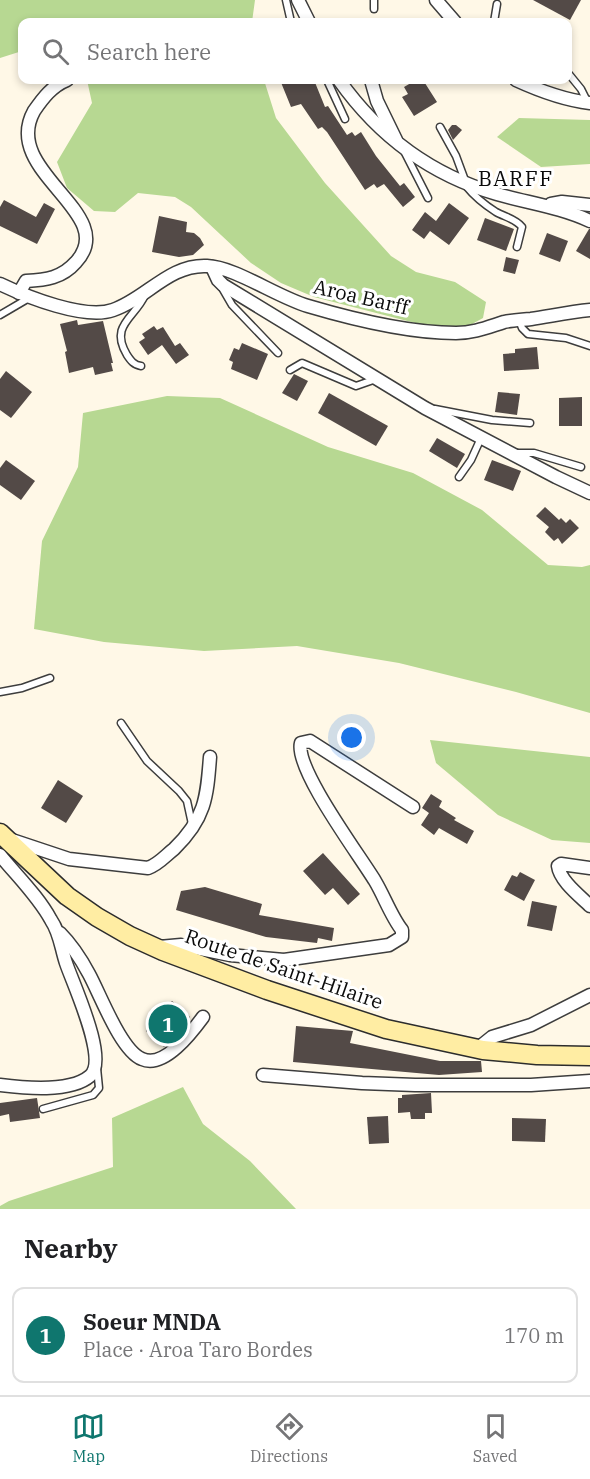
<!DOCTYPE html>
<html lang="en">
<head>
<meta charset="utf-8">
<style>
	:root { --surface:#fff; --page:#f2f2f2; --text:#202124; --muted:#757577; --line:#e0e0e0; --accent:#0f766e }
	body { margin:0; font-family:"IBM Plex Serif",serif; background:var(--page); color:var(--text) }
	.you { position:absolute; left:352px; top:738px; width:21px; height:21px; margin:-15px; border:4px solid #fff; border-radius:50%; background:#1a73e8; box-shadow:0 0 0 9px #1a73e833 }
	.badge { display:grid; place-items:center; width:39px; height:39px; border-radius:50%; background:var(--accent); color:#fff; font-size:20px; font-weight:700 }
	.pin { position:absolute; translate:-50% -50%; border:3px solid #fff; box-shadow:0 2px 6px #0006 }
	.list { margin:0; padding:0; list-style:none }
	h2 { display:flex; justify-content:space-between; align-items:center; height:78px; margin:0; padding:0 24px; font-size:26px }
	h2 small { font-size:20px; font-weight:400; color:var(--muted) }
	.list li { display:grid; grid-template-columns:39px 1fr auto; gap:18px; align-items:center; box-sizing:border-box; height:96px; margin:0 12px 12px; padding:0 12px; border:2px solid var(--line); border-radius:12px }
	.list b { display:block; font-size:22px; white-space:nowrap }
	.list p { margin:0; font-size:20px; white-space:nowrap; color:var(--muted) }
	.list em { font-size:20px; font-style:normal; color:var(--muted) }
	.icon { flex:none; width:33px; height:33px; fill:none; stroke:currentColor; stroke-width:2; stroke-linecap:round; stroke-linejoin:round }
	.map { position:relative; flex:none; width:590px; height:1209px; overflow:hidden }
	.search { position:absolute; background:var(--surface); box-shadow:0 3px 9px #0003; left:18px; right:18px; top:18px; height:66px; display:flex; align-items:center; gap:15px; box-sizing:border-box; padding:0 21px; border-radius:12px; color:var(--muted); font-size:22px }
	.sheet { height:186px; background:var(--surface) }
	nav { display:flex; justify-content:space-around; align-items:center; box-sizing:border-box; height:84px; border-top:2px solid var(--line); background:var(--surface); font-size:16px; color:var(--muted) }
	nav a { display:grid; justify-items:center; gap:3px }
	nav .on { color:var(--accent) }
	.map>svg:first-child { display:block }
	.forest { fill:#b7d892 }
	.building { fill:#534a47 }
	.lines { fill:none; stroke-linecap:round; stroke-linejoin:round }
	.service-casing { stroke:#3d3d3d; stroke-width:9 }
	.minor-casing { stroke:#3d3d3d; stroke-width:15 }
	.secondary-casing { stroke:#2c2c2c; stroke-width:21 }
	.service { stroke:#fff; stroke-width:6 }
	.minor { stroke:#fff; stroke-width:12 }
	.secondary { stroke:#ffeda3; stroke-width:18 }
	.labels { text-anchor:middle; stroke-width:6; stroke-linejoin:round; paint-order:stroke }
	.street-label { font-size:20px; fill:#0a0a0a; stroke:#fff }
	.neighbourhood-label { font-size:21px; letter-spacing:1.5px; fill:#0a0a0a; stroke:#fff }
</style>
</head>
<body>
<div class="map">
<svg width="590" height="1209" viewBox="0 0 590 1209">
	<rect width="100%" height="100%" fill="#fff8e7"/>
	<g class="forest">
		<polygon points="0,0 255,0 252,22 22,22 22,51 0,58"/>
		<polygon points="87,80 264,80 276,118 325,183 391,256 416,272 455,282 486,302 483,318 463,329 423,325 314,297 281,283 251,263 191,207 175,197 138,193 115,212 94,211 67,188 57,162 92,103"/>
		<polygon points="519,118 590,120 590,164 541,167 497,137"/>
		<polygon points="167,396 220,398 328,447 413,473 482,510 548,565 582,567 590,565 590,713 516,692 399,663 297,646 204,651 104,642 34,629 42,541 78,467 83,413"/>
		<polygon points="430,740 590,757 590,843 552,840 498,815 436,763"/>
		<polygon points="183,1087 203,1124 250,1161 296,1209 0,1209 0,1206 9,1201 113,1167 112,1118"/>
	</g>
	<g class="building">
		<polygon points="533,0 581,0 570,20"/>
		<polygon points="280,80 314,80 325,107 328,106 347,135 352,132 355,136 361,132 376,156 400,186 404,183 415,197 403,207 384,184 377,188 374,184 365,190 327,132 322,127 318,129 301,104 291,107"/>
		<polygon points="416,80 423,80 437,102 414,116 402,97 408,94 404,87"/>
		<polygon points="452,125 456,125 462,130 453,140 448,130"/>
		<polygon points="4,200 36,217 44,203 55,209 37,244 0,226 0,207"/>
		<polygon points="449,203 469,218 449,245 430,231 424,239 412,230 425,212 436,221"/>
		<polygon points="159,216 187,222 186,232 194,233 200,238 204,245 193,255 179,257 152,252"/>
		<polygon points="485,218 514,229 506,251 477,240"/>
		<polygon points="589,229 590,229 590,259 576,251"/>
		<polygon points="547,233 568,241 560,262 539,254"/>
		<polygon points="506,257 519,260 515,274 503,271"/>
		<polygon points="77,320 78,325 103,321 113,363 111,363 113,371 95,375 93,367 69,373 65,352 67,351 60,324"/>
		<polygon points="154,326 157,330 163,327 175,346 180,343 189,355 176,364 162,345 148,355 139,342 145,338 142,334"/>
		<polygon points="242,343 268,354 257,380 231,369 233,362 229,360 234,348 239,350"/>
		<polygon points="537,347 539,369 504,371 503,354 515,353 515,349"/>
		<polygon points="6,371 32,392 11,418 0,410 0,379"/>
		<polygon points="294,374 308,381 297,401 282,393"/>
		<polygon points="498,392 520,394 517,415 495,412"/>
		<polygon points="329,393 388,426 376,446 318,413"/>
		<polygon points="582,397 582,426 559,426 559,398"/>
		<polygon points="437,438 465,454 457,468 429,451"/>
		<polygon points="6,460 35,481 21,500 0,485 0,468"/>
		<polygon points="492,460 521,471 513,491 484,480"/>
		<polygon points="545,507 559,520 561,518 566,523 570,519 579,528 562,544 558,538 554,541 545,532 549,527 536,516"/>
		<polygon points="58,780 83,796 66,823 41,808"/>
		<polygon points="431,794 442,801 439,807 456,818 454,820 474,831 467,844 439,828 434,835 421,825 429,813 422,808"/>
		<polygon points="323,853 360,894 348,905 333,888 325,895 303,871"/>
		<polygon points="520,872 535,880 524,901 504,890 512,875 517,877"/>
		<polygon points="205,887 262,904 259,915 334,928 332,941 318,938 317,943 266,937 176,910 181,891"/>
		<polygon points="532,901 557,906 552,931 527,926"/>
		<polygon points="172,1001 190,1017 164,1047 146,1031"/>
		<polygon points="296,1026 353,1031 350,1043 440,1061 481,1061 482,1072 439,1075 293,1062"/>
		<polygon points="431,1093 432,1113 425,1113 425,1119 411,1119 410,1112 398,1113 398,1098 402,1098 402,1095"/>
		<polygon points="37,1098 40,1118 10,1122 9,1114 0,1116 0,1103"/>
		<polygon points="388,1116 389,1143 369,1144 367,1117"/>
		<polygon points="512,1118 546,1119 545,1142 512,1141"/>
	</g>
	<g class="lines">
		<g class="service-casing">
			<g id="service">
				<polyline points="286,0 291,22"/>
				<polyline points="374,0 374,9"/>
				<polyline points="494,22 497,4"/>
				<polyline points="568,73 581,89 588,103"/>
				<polyline points="327,80 345,119"/>
				<polyline points="440,127 456,156 466,183"/>
				<polyline points="404,151 428,198"/>
				<path d="M466,186C474,196 485,205 496,212C505,217 516,219 522,227L517,247"/>
				<polyline points="221,286 232,305 278,353"/>
				<polyline points="0,315 29,298"/>
				<polyline points="519,320 522,328 528,334 566,338 590,346"/>
				<path d="M141,366C134,365 131,361 127,355C109,325 135,318 145,295"/>
				<polyline points="290,370 302,363 356,386 376,379"/>
				<polyline points="435,409 492,420 530,423"/>
				<polyline points="513,453 534,453 581,467"/>
				<polyline points="459,477 471,460 481,438"/>
				<polyline points="0,692 22,688 50,678"/>
				<polyline points="121,723 147,761 179,791 187,801 192,824"/>
				<polyline points="43,1109 93,1095 99,1088 97,1068"/>
			</g>
		</g>
		<g class="minor-casing">
			<g id="minor">
				<polyline points="298,0 309,22"/>
				<polyline points="436,0 455,22"/>
				<path d="M339,80C378,135 431,175 497,194C528,203 560,207 590,221"/>
				<polyline points="371,80 377,101 396,140"/>
				<path d="M516,80C540,91 564,100 590,103"/>
				<polyline points="551,204 562,202 590,205"/>
				<polyline points="212,267 218,280 223,285 425,408 556,477 590,493"/>
				<path d="M0,284C27,297 85,320 113,310C146,299 169,264 207,266C235,267 277,297 308,306C352,319 410,333 456,333C474,333 488,327 504,322C513,320 523,320 531,319C551,316 570,312 590,310"/>
				<path d="M19,293L26,281C46,280 62,278 76,262C121,213 0,172 34,111C43,98 52,86 67,80"/>
				<path d="M9,839L69,859L148,868C159,864 165,856 174,849C205,819 207,798 210,757"/>
				<path d="M0,855C17,876 38,896 51,920C60,933 61,948 66,963C73,984 109,1060 90,1076C70,1093 24,1088 0,1085"/>
				<path d="M590,868L561,864L558,866C560,881 580,896 590,906"/>
				<path d="M60,933C72,945 81,959 89,974C100,994 121,1051 142,1059C164,1069 192,1032 203,1017"/>
				<path d="M159,947L181,945L230,955L284,960L389,945L402,937V930C392,918 384,896 375,881C360,856 294,768 301,743L310,741L413,807"/>
				<polyline points="477,1049 492,1037 531,1025 590,995"/>
				<polyline points="263,1075 362,1083 415,1085 531,1085 590,1081"/>
			</g>
		</g>
		<g class="secondary-casing">
			<polyline id="secondary" points="0,833 67,896 97,917 130,936 163,951 267,990 386,1029 483,1050 537,1055 590,1056"/>
		</g>
		<use href="#service" class="service"/>
		<use href="#minor" class="minor"/>
		<use href="#secondary" class="secondary"/>
	</g>
	<g class="labels">
		<g class="street-label">
			<text transform="translate(361 297) rotate(13)" y="7">Aroa Barff</text>
			<text transform="translate(284 969) rotate(19)" y="7">Route de Saint-Hilaire</text>
		</g>
		<g class="neighbourhood-label">
			<text x="516" y="186">BARFF</text>
		</g>
	</g>
</svg>
<div class="you"></div>
<div class="pin badge" style="left:168px;top:1024px">1</div>
<div class="search"><svg class="icon" aria-label="search" viewBox="0 0 24 24"><circle cx="10" cy="10" r="6"/><path d="M15 15l6 6"/></svg>Search here</div>
</div>
<section class="sheet">
<h2>Nearby<small></small></h2>
<ul class="list">
<li><span class="badge">1</span><div><b>Soeur MNDA</b><p>Place · Aroa Taro Bordes</p></div><em>170 m</em></li>
</ul>
</section>
<nav>
<a class="on"><svg class="icon" aria-label="map" viewBox="0 0 24 24"><path d="M3 6l6-2 6 2 6-2v14l-6 2-6-2-6 2zM9 4v14M15 6v14"/></svg>Map</a>
<a><svg class="icon" aria-label="directions" viewBox="0 0 24 24"><path d="M12 3l9 9-9 9-9-9zM9 14v-3h6M13 9l2 2-2 2"/></svg>Directions</a>
<a><svg class="icon" aria-label="saved" viewBox="0 0 24 24"><path d="M7 4h10v16l-5-4-5 4z"/></svg>Saved</a>
</nav>
</body>
</html>
